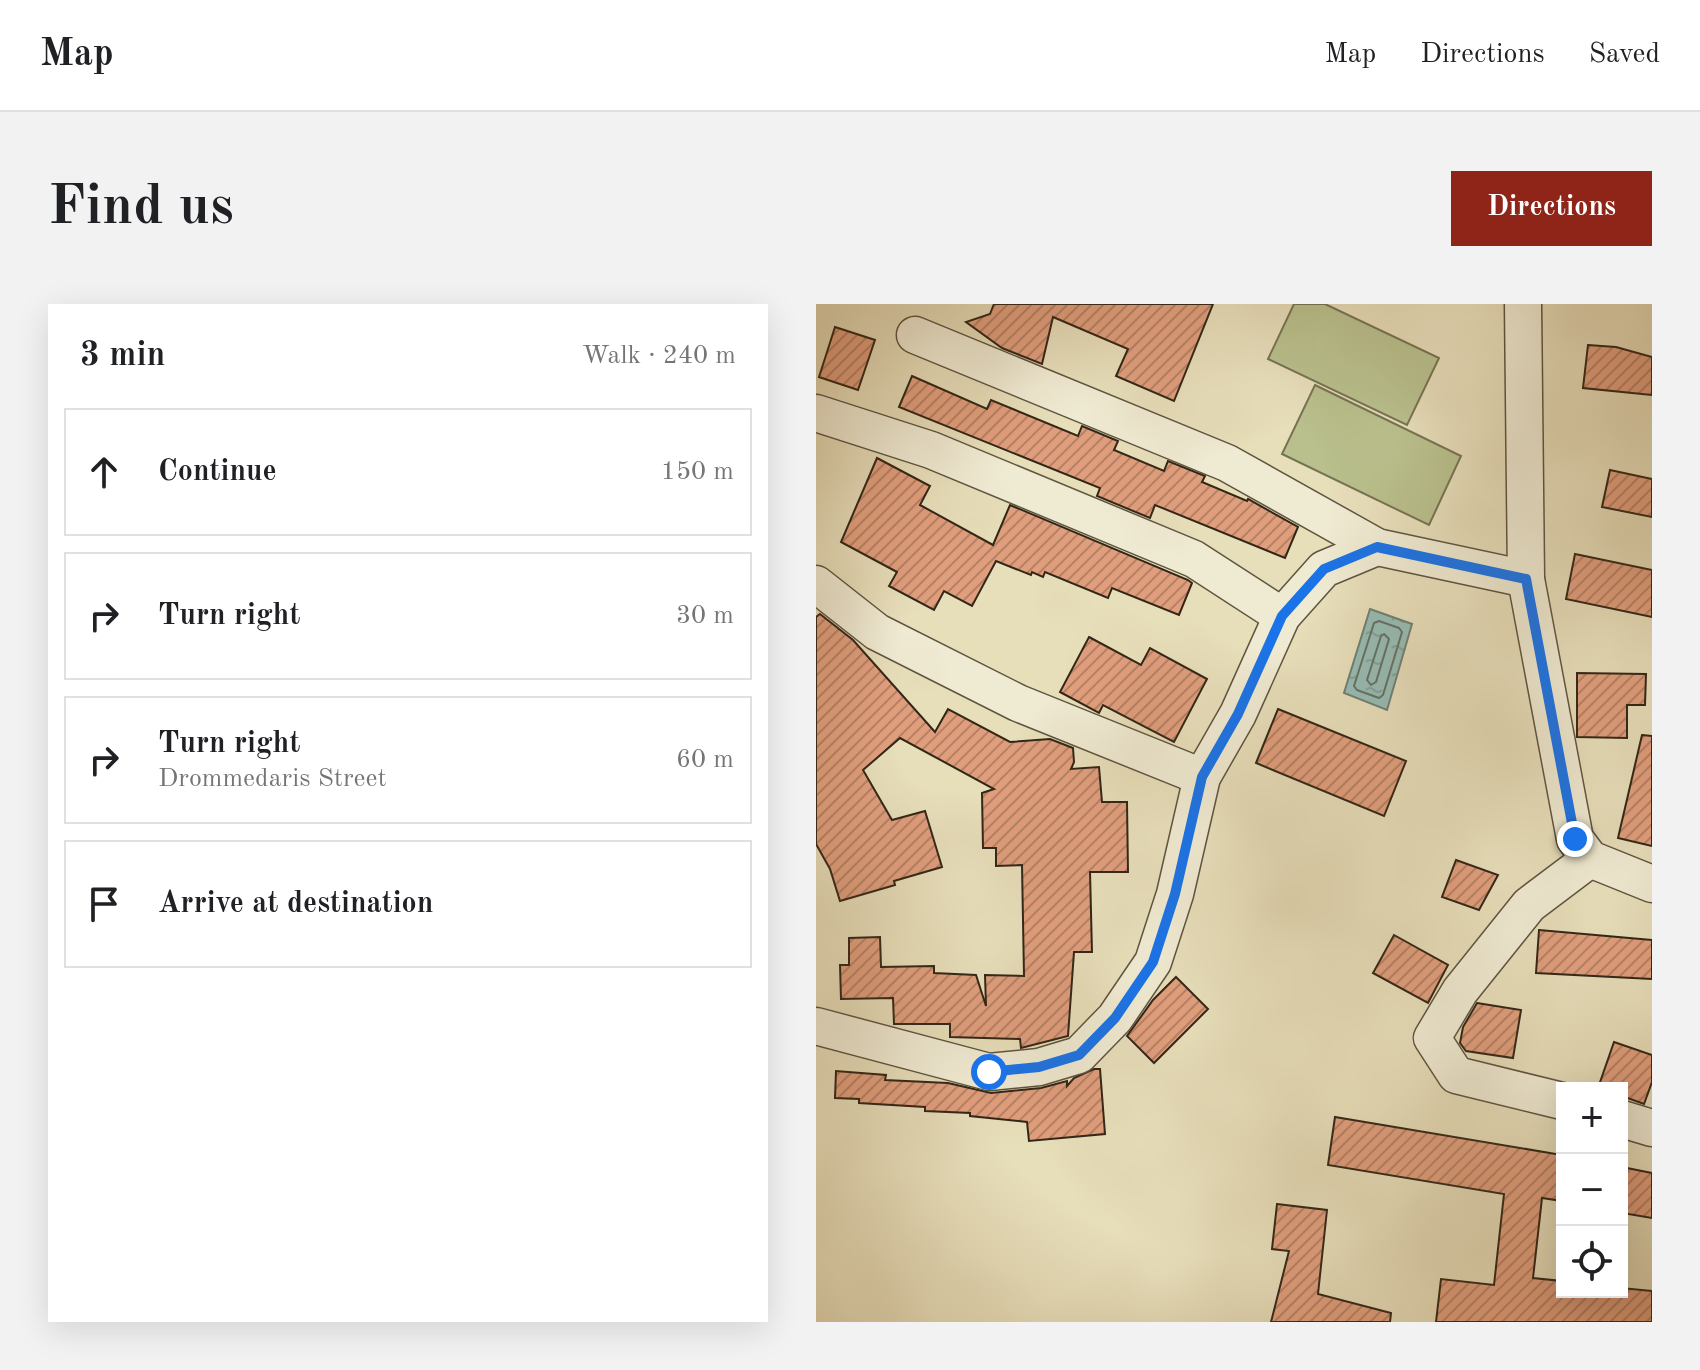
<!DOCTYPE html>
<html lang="en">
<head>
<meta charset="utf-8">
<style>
	:root { --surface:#fff; --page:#f2f2f2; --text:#202124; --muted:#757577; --line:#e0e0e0; --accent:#8f2418 }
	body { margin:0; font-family:"Old Standard TT",serif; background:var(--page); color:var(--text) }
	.controls { position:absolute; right:24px; bottom:24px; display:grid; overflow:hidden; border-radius:0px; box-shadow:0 8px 32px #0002 }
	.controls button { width:72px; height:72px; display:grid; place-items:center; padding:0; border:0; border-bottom:2px solid var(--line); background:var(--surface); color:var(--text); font:40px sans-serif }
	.stop { position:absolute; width:24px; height:24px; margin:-18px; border:6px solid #1a73e8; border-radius:50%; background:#fff }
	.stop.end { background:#1a73e8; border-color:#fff; box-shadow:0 2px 8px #0008 }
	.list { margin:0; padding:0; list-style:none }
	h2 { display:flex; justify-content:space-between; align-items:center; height:104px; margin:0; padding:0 32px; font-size:34px }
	h2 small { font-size:26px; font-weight:400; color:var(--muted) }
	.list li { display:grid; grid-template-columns:52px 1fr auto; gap:24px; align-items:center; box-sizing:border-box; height:128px; margin:0 16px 16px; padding:0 16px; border:2px solid var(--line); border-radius:0px }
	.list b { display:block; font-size:30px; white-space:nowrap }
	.list p { margin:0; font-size:26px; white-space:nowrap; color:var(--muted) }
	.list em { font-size:26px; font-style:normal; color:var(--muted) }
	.icon { flex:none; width:44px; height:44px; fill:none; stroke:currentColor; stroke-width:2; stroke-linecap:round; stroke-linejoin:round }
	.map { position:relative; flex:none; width:836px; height:1018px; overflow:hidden; border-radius:0px }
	header { display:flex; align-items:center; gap:48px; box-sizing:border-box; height:112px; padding:0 40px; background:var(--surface); border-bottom:2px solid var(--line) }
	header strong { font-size:38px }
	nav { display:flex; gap:44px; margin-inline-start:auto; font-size:28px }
	.intro { display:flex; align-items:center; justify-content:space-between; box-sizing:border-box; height:192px; padding:0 48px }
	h1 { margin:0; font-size:56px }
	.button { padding:20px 36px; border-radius:0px; background:var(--accent); color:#fff; font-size:28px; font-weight:700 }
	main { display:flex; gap:48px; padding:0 48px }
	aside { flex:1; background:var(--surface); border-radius:0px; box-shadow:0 8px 32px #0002 }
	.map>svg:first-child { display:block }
	.park { fill:#b9c08d; stroke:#767352; stroke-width:2 }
	.water { fill:url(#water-ripples); stroke:#6f8075; stroke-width:2 }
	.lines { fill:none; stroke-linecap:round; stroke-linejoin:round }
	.shore { stroke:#647166; stroke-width:2 }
	.building { fill:url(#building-hatch); stroke:#322617; stroke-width:2 }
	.minor-casing { stroke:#5f5440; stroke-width:39 }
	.minor { stroke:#efead2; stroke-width:36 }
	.route { stroke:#1a73e8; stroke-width:10 }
</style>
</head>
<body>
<header>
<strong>Map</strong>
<nav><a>Map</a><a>Directions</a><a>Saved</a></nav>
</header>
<div class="intro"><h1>Find us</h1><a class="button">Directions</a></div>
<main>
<aside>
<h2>3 min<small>Walk · 240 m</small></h2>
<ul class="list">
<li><svg class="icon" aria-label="ahead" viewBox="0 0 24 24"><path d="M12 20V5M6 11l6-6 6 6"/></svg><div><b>Continue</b></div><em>150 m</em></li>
<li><svg class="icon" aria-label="right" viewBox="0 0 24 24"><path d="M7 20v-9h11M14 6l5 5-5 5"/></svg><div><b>Turn right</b></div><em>30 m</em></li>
<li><svg class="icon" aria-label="right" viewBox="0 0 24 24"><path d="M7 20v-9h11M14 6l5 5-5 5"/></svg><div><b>Turn right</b><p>Drommedaris Street</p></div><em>60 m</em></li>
<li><svg class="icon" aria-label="arrive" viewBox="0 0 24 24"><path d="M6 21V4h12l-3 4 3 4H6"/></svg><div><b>Arrive at destination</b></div></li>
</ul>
</aside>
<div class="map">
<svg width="836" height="1018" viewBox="0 0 836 1018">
	<defs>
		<pattern id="water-ripples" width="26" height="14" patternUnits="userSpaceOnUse" patternTransform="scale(2)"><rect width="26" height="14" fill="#97bcb4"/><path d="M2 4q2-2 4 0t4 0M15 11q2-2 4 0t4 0" fill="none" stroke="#83a19a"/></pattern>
		<pattern id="building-hatch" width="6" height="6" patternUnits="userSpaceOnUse" patternTransform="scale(2)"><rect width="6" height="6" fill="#e19e7c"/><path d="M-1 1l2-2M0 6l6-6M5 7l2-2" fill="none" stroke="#b78165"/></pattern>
	</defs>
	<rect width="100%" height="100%" fill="#e7deba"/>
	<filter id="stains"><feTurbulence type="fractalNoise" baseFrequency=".0025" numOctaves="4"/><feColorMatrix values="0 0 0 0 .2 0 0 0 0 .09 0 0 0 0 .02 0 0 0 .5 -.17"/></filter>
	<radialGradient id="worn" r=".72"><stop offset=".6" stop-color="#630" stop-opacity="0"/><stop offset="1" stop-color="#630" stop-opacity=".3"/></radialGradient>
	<g class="park">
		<polygon points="478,0 509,0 623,54 591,121 452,55"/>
		<polygon points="499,81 645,152 613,221 466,150"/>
	</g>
	<polygon class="water" points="554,305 596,320 571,406 528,389"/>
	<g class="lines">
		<g class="shore">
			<polygon points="563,317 583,324 586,328 567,391 563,394 541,386 538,382 558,319"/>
			<polygon points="568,330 573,335 560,378 555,381 551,376 565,332"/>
		</g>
	</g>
	<g class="building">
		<polygon points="178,0 397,0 358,97 300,72 312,45 237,13 226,60 186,44 150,18 174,10"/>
		<polygon points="19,23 59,36 42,86 3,73"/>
		<polygon points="772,41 800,43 836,53 836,91 767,84"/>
		<polygon points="96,72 171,105 175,96 262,132 266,122 302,137 298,146 348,167 352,157 389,172 386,178 431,197 432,195 482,223 469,254 339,201 334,214 281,192 284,184 83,103"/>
		<polygon points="61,154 114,182 104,201 177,241 194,201 372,276 376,279 363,311 296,284 292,294 229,268 227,273 216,268 215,271 180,257 156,302 128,287 118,306 73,282 81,268 25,238"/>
		<polygon points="794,166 836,175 836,213 786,203"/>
		<polygon points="759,250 836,266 836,313 750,295"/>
		<polygon points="4,310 37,336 119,428 132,405 194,438 234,435 257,444 258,458 255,465 283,463 286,498 311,498 312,568 274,568 276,648 258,648 252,732 205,744 204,735 134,733 134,720 78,720 77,694 25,695 24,661 33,661 33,634 64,633 65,663 118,662 118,669 160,671 170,702 169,671 208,672 206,561 180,562 180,544 167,544 166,489 178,485 84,434 47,466 76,516 109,507 126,563 78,577 79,581 24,597 14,565 0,540 0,313"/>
		<polygon points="273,333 325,361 334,344 391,375 358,438 287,401 283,409 244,388"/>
		<polygon points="761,369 830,370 829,401 811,401 811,434 761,433"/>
		<polygon points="462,405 590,457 568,512 440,459"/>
		<polygon points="826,431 836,432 836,542 802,534"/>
		<polygon points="640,556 682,571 663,606 626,593"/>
		<polygon points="723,626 836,636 836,675 720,669"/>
		<polygon points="578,631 632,661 612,699 557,669"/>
		<polygon points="360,673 392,705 338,759 311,732 337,696"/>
		<polygon points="661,699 705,706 697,754 650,747 644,739 647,723"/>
		<polygon points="798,738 836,751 836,778 828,800 806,792 806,784 782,784"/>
		<polygon points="278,765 284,765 289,830 213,837 211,818 154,812 154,809 109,807 109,803 43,799 43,795 19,794 20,767 70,771 69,776 132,779 175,789 225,784 251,777 251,782 258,774"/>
		<polygon points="519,813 746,851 746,897 726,894 717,974 746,977 746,988 806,988 806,984 836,987 836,1018 620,1018 625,975 678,981 688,890 512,861"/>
		<polygon points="806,863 836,869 836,914 806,909"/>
		<polygon points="461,900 511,906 502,990 575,1009 574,1018 455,1018 473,947 456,945"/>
	</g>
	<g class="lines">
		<g class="minor-casing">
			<g id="minor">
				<polyline points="707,0 710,275 759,535 774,555 836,580"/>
				<polyline points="99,31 411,159 561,243 710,275"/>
				<polyline points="0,109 115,146 378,255 466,312"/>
				<polyline points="0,280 61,328 202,399 386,473"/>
				<polyline points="0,722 173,768 223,763 263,751 299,714 337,658 359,590 386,473 422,410 466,312 508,265 561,243"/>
				<polyline points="746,797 640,771 616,734 644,687 713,601 774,555"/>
				<polyline points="806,815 836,824"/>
			</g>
		</g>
		<use href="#minor" class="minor"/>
	</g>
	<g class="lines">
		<polyline class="route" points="173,768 223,763 263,751 299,714 337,658 359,590 386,473 422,410 466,312 508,265 561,243 710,275 759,535"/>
	</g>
	<rect width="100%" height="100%" filter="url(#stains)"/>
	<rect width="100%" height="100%" fill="url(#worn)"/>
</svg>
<div class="controls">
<button>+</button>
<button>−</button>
<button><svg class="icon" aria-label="locate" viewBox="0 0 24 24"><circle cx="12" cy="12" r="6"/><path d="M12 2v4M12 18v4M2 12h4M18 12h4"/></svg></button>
</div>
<div class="stop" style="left:173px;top:768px"></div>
<div class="stop end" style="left:759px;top:535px"></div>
</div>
</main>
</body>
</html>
